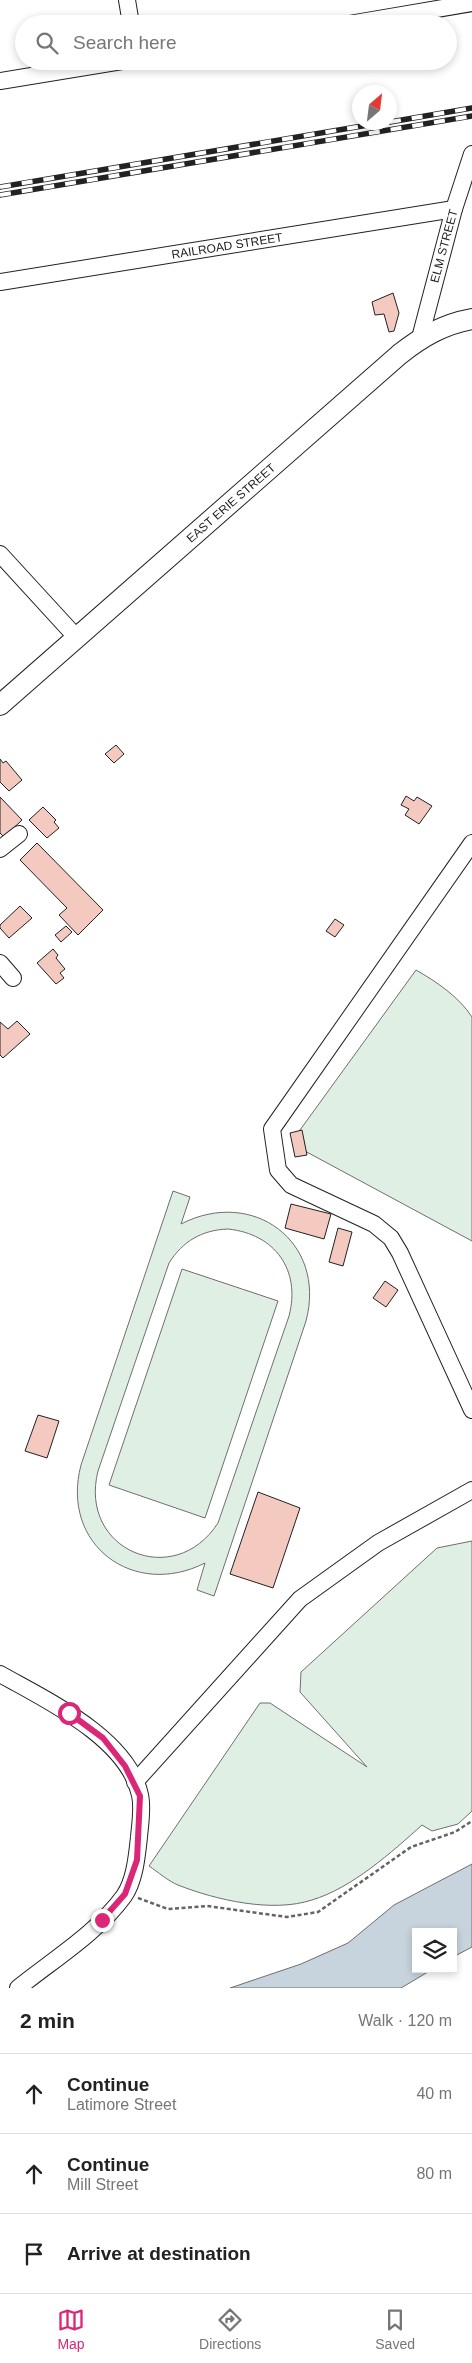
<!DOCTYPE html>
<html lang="en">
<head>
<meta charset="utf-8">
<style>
	:root { --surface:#fff; --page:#f6f6f6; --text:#222; --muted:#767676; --line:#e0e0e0; --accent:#db2777 }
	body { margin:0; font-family:Arial,sans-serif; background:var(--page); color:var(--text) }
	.controls { position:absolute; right:15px; bottom:15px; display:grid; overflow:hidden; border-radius:0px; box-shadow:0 2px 8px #0003 }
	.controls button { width:45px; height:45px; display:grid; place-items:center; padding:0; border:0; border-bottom:1px solid var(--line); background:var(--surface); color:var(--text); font:25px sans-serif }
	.compass { position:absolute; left:352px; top:85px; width:45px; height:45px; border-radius:50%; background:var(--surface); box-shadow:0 2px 8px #0003; rotate:28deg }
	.stop { position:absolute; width:15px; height:15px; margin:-11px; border:4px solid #db2777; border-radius:50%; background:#fff }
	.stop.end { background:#db2777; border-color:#fff; box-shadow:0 1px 5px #0008 }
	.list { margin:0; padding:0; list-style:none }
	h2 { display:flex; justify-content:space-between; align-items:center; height:65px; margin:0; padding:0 20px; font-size:21px }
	h2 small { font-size:16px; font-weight:400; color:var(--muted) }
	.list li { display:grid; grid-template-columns:32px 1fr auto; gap:15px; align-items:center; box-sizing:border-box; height:80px; padding:0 20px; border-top:1px solid var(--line) }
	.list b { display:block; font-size:19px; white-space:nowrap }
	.list p { margin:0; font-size:16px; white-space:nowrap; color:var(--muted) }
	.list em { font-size:16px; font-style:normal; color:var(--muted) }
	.icon { flex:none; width:28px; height:28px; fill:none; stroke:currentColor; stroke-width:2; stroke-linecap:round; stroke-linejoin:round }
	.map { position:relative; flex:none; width:472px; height:1988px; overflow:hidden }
	.search { position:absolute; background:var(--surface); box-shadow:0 2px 8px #0003; left:15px; right:15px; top:15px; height:55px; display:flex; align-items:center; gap:12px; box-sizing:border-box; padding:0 18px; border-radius:28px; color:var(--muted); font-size:19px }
	.sheet { height:305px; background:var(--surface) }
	nav { display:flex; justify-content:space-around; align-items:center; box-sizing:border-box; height:70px; border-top:1px solid var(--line); background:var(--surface); font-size:14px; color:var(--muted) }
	nav a { display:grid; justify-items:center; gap:2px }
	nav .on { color:var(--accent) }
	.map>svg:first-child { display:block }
	.green { fill:#e0efe3; stroke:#6f6f6f; fill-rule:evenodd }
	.water { fill:#c7d3dd; stroke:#6f6f6f }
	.building { fill:#f3c9c0; stroke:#222 }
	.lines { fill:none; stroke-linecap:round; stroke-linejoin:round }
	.minor-casing { stroke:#222; stroke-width:18 }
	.major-casing { stroke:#222; stroke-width:22 }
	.path { stroke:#646464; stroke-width:2.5; stroke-dasharray:4 2.5; stroke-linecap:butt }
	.minor { stroke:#fff; stroke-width:16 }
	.major { stroke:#fff; stroke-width:20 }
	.rail-casing { stroke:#222; stroke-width:5.5 }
	.rail { stroke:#fff; stroke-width:4; stroke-dasharray:11; stroke-linecap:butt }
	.route { stroke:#db2777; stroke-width:6 }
	.labels { text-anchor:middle; stroke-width:4; stroke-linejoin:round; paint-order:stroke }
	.street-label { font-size:12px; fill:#222; stroke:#fff }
</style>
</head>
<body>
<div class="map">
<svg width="472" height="1988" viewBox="0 0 472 1988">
	<rect width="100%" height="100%" fill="#fff"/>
	<g class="green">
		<path d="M416,970C437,982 459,997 472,1017V1241L303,1150L300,1130Z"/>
		<path d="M173,1191L190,1197L181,1224C253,1187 327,1242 306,1321L214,1596L197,1590L205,1563C134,1599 60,1545 81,1465ZM228,1229C275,1234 301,1270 289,1316L218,1523C174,1591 78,1550 98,1471L169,1263C183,1241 202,1230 228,1229Z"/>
		<polygon points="182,1269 278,1301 205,1518 109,1485"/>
		<path d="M472,1541V1811L458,1824L432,1831L422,1825C392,1852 352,1888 312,1900C272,1913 216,1900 178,1885C168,1881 158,1872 149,1866L260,1703H270L367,1767L300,1692L301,1672L437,1548Z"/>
	</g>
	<polygon class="water" points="472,1864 472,1947 453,1957 453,1932 416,1932 416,1969 433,1969 401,1988 230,1988 301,1964 348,1943 394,1905"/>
	<g class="building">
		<polygon points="393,293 399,313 394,331 389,332 384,314 375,315 372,302"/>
		<polygon points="116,745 124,754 114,763 105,754"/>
		<polygon points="0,759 3,763 6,761 22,780 9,791 0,782"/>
		<polygon points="406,796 414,801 417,797 432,806 419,824 405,815 409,809 401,805"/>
		<polygon points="0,797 22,820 4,837 0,833"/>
		<polygon points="43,807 56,820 54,822 59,828 47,838 29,820"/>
		<polygon points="37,843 103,910 78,935 59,915 67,908 20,860"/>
		<polygon points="20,906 32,918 9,938 0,928 0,925"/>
		<polygon points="335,919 344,925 335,937 326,931"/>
		<polygon points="66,926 72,932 61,942 55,935"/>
		<polygon points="53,949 58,955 56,958 65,969 60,973 64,978 56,984 37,963"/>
		<polygon points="17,1021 30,1034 3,1058 0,1055 0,1022 8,1029"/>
		<polygon points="302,1130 307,1155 295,1157 290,1133"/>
		<polygon points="291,1204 331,1214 324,1239 285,1228"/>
		<polygon points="338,1228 352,1232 343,1266 329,1262"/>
		<polygon points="385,1281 398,1290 386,1307 373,1298"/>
		<polygon points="38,1415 59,1421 47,1458 25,1451"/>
		<polygon points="258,1492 300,1508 273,1588 230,1574"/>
	</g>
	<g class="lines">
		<g class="minor-casing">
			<g id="minor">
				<polyline points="127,0 131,24"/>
				<polyline points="349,24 472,3"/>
				<polyline points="0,81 122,61"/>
				<polyline points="0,282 454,209"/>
				<polyline points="420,338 454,209 472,154"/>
				<polyline points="0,554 77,638"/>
				<polyline points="472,843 272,1129 278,1170 291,1185 374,1224 391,1238 400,1253 472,1410"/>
				<polyline points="0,849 19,834"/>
				<polyline points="0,963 13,978"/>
				<path d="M0,1674C46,1700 128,1738 140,1795C143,1808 140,1825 139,1837C137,1855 135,1880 124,1896C97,1933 54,1959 18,1988"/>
				<polyline points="135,1782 300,1599 378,1543 472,1490"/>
			</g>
		</g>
		<g class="major-casing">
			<path id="major" d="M0,705L400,354C423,336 444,324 472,319"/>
		</g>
		<polyline class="path" points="138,1898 168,1909 207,1906 287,1917 318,1912 411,1847 455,1832 472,1821"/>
		<use href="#minor" class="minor"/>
		<use href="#major" class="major"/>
		<g class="rail-casing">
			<g id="rail">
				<polyline points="390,122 472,108"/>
				<polyline points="0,187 386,122"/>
				<polyline points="0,195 472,116"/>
			</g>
		</g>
		<use href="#rail" class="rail"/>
	</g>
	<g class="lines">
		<polyline class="route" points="69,1713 103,1738 125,1766 140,1796 137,1860 125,1894 102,1920"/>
	</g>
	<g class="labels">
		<g class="street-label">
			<text transform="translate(227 246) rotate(-9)" y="4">RAILROAD STREET</text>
			<text transform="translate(444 246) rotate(-75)" y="4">ELM STREET</text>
			<text transform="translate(231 503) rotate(-41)" y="4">EAST ERIE STREET</text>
		</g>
	</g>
</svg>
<div class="controls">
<button><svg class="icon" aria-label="layers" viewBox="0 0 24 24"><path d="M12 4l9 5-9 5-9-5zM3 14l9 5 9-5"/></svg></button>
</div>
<svg class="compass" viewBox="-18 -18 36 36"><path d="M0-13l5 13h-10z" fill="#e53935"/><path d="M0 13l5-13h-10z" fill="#767676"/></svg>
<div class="stop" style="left:69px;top:1713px"></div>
<div class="stop end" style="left:102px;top:1920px"></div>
<div class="search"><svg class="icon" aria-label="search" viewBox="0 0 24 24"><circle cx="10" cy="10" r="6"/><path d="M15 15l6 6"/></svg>Search here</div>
</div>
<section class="sheet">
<h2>2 min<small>Walk · 120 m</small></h2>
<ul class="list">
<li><svg class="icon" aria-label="ahead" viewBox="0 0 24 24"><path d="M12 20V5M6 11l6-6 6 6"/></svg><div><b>Continue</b><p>Latimore Street</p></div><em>40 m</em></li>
<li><svg class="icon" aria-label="ahead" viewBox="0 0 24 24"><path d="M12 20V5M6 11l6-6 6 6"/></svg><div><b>Continue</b><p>Mill Street</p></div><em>80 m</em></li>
<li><svg class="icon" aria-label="arrive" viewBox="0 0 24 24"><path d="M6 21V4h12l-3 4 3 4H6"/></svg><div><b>Arrive at destination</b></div></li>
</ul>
</section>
<nav>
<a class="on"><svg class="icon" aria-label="map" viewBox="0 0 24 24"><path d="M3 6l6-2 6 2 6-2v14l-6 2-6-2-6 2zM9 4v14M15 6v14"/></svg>Map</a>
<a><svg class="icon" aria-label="directions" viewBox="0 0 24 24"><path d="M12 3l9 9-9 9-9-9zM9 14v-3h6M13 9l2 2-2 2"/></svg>Directions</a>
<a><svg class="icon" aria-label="saved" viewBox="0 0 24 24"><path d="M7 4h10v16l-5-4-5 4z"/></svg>Saved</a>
</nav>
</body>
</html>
